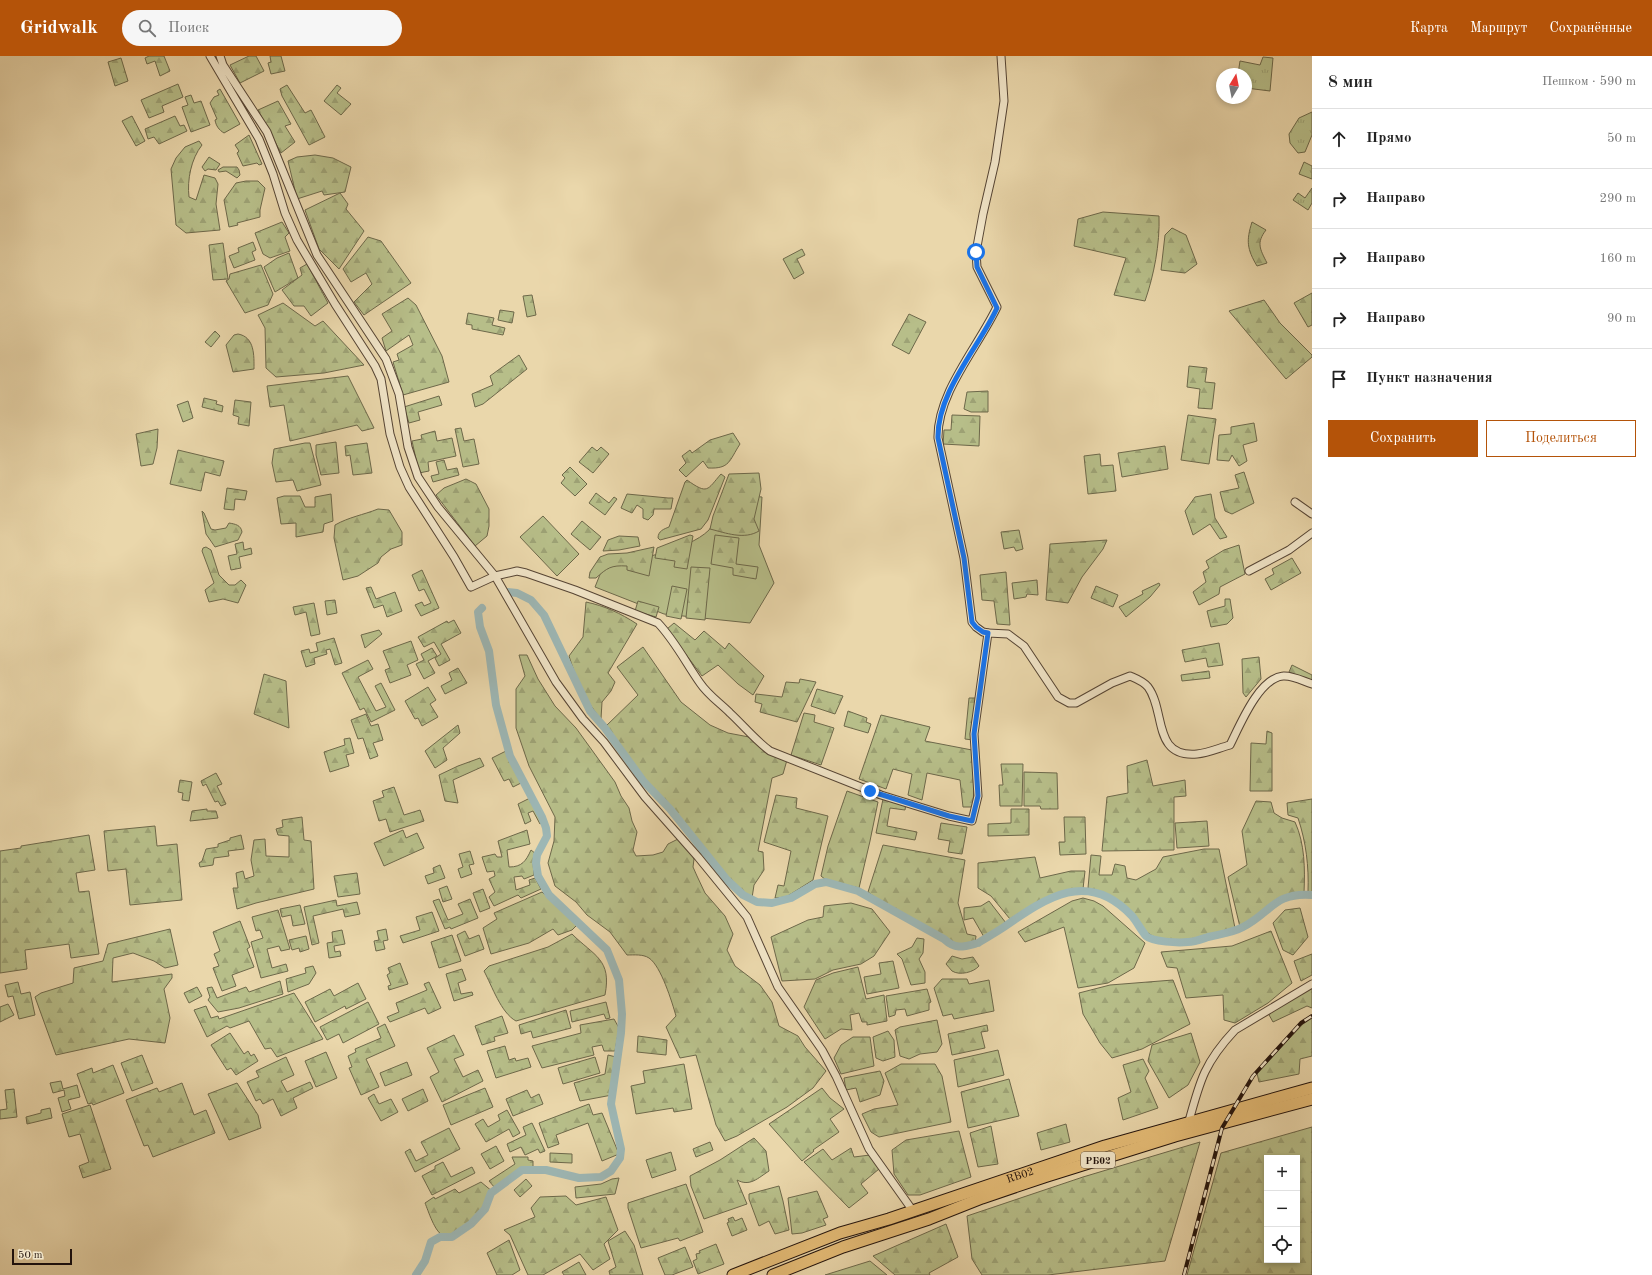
<!DOCTYPE html>
<html lang="ru">
<head>
<meta charset="utf-8">
<style>
	:root { --surface:#fff; --page:#f6f6f6; --text:#222; --muted:#767676; --line:#e0e0e0; --accent:#b45309 }
	body { margin:0; font-family:"Old Standard TT",serif; background:var(--page); color:var(--text) }
	.controls { position:absolute; right:12px; bottom:12px; display:grid; overflow:hidden; border-radius:0px; box-shadow:0 2px 6px #0003 }
	.controls button { width:36px; height:36px; display:grid; place-items:center; padding:0; border:0; border-bottom:1px solid var(--line); background:var(--surface); color:var(--text); font:20px sans-serif }
	.compass { position:absolute; left:1216px; top:12px; width:36px; height:36px; border-radius:50%; background:var(--surface); box-shadow:0 2px 6px #0003; rotate:10deg }
	.scale { position:absolute; left:12px; bottom:10px; width:60px; box-sizing:border-box; padding-left:4px; border:2px solid #23130c; border-top:0; font-size:11px; line-height:14px; white-space:nowrap; color:#23130c; -webkit-text-stroke:3px #f1e5c8; paint-order:stroke }
	.stop { position:absolute; width:12px; height:12px; margin:-9px; border:3px solid #1a73e8; border-radius:50%; background:#fff }
	.stop.end { background:#1a73e8; border-color:#fff; box-shadow:0 1px 4px #0008 }
	.list { margin:0; padding:0; list-style:none }
	h2 { display:flex; justify-content:space-between; align-items:center; height:52px; margin:0; padding:0 16px; font-size:17px }
	h2 small { font-size:13px; font-weight:400; color:var(--muted) }
	.list li { display:grid; grid-template-columns:26px 1fr auto; gap:12px; align-items:center; box-sizing:border-box; height:60px; padding:0 16px; border-top:1px solid var(--line) }
	.list b { display:block; font-size:15px; white-space:nowrap }
	.list em { font-size:13px; font-style:normal; color:var(--muted) }
	.actions { display:flex; gap:8px; padding:12px 16px }
	.actions a { flex:1; padding:9px 0; border:1px solid var(--accent); border-radius:0px; text-align:center; font-size:14px; color:var(--accent) }
	.actions .main { background:var(--accent); color:#fff }
	.icon { flex:none; width:22px; height:22px; fill:none; stroke:currentColor; stroke-width:2; stroke-linecap:round; stroke-linejoin:round }
	.map { position:relative; flex:none; width:1312px; height:1219px; overflow:hidden }
	header { display:flex; align-items:center; gap:24px; box-sizing:border-box; height:56px; padding:0 20px; background:var(--accent); color:#fff }
	header strong { font-size:19px }
	nav { display:flex; gap:22px; margin-inline-start:auto; font-size:14px }
	.search { width:280px; height:36px; background:var(--page); display:flex; align-items:center; gap:10px; box-sizing:border-box; padding:0 14px; border-radius:22px; color:var(--muted); font-size:15px }
	main { display:flex }
	aside { flex:1; background:var(--surface) }
	.map>svg:first-child { display:block }
	.grass { fill:#b7be89; stroke:#6d684a }
	.forest { fill:url(#forest-firs); stroke:#6d684a; fill-rule:evenodd }
	.park { fill:url(#park-tufts); stroke:#6d684a }
	.lines { fill:none; stroke-linecap:round; stroke-linejoin:round }
	.canal { stroke:#9db7b5; stroke-width:8 }
	.minor-casing { stroke:#554434; stroke-width:9 }
	.trunk-casing { stroke:#23130c; stroke-width:13 }
	.minor { stroke:#f1e5c8; stroke-width:7 }
	.trunk { stroke:#e5bc76; stroke-width:11 }
	.rail-casing { stroke:#23130c; stroke-width:4 }
	.rail { stroke:#f1e5c8; stroke-width:2.5; stroke-dasharray:8; stroke-linecap:butt }
	.route { stroke:#1a73e8; stroke-width:5 }
	.labels { text-anchor:middle; stroke-width:4; stroke-linejoin:round; paint-order:stroke }
	.shield { fill:#f1e5c8; stroke:#615244; stroke-width:1 }
	.shield-label { font-size:10px; font-weight:bold; fill:#23130c }
	.street-label { font-size:11px; fill:#23130c; stroke:#f1e5c8 }
</style>
</head>
<body>
<header>
<strong>Gridwalk</strong>
<div class="search"><svg class="icon" aria-label="search" viewBox="0 0 24 24"><circle cx="10" cy="10" r="6"/><path d="M15 15l6 6"/></svg>Поиск</div>
<nav><a>Карта</a><a>Маршрут</a><a>Сохранённые</a></nav>
</header>
<main>
<div class="map">
<svg width="1312" height="1219" viewBox="0 0 1312 1219">
	<defs>
		<pattern id="forest-firs" width="22" height="20" patternUnits="userSpaceOnUse"><rect width="22" height="20" fill="#b7be89"/><path d="M5 1l3.5 6h-7zM16 11l3.5 6h-7z" fill="#9da275"/></pattern>
		<pattern id="park-tufts" width="24" height="20" patternUnits="userSpaceOnUse"><rect width="24" height="20" fill="#b7be89"/><path d="M3 7l-1-3M5 7V3M7 7l1-3M15 17l-1-3M17 17v-4M19 17l1-3" fill="none" stroke="#9da275"/></pattern>
	</defs>
	<rect width="100%" height="100%" fill="#ead7ab"/>
	<filter id="stains"><feTurbulence type="fractalNoise" baseFrequency=".005" numOctaves="4"/><feColorMatrix values="0 0 0 0 .2 0 0 0 0 .09 0 0 0 0 .02 0 0 0 .5 -.17"/></filter>
	<radialGradient id="worn" r=".72"><stop offset=".6" stop-color="#630" stop-opacity="0"/><stop offset="1" stop-color="#630" stop-opacity=".3"/></radialGradient>
	<g class="grass">
		<path d="M726,438L762,441L759,489L774,527L750,567L664,558L595,531L603,511C632,504 688,495 709,474C714,468 722,446 726,438Z"/>
		<polygon points="870,1205 887,1219 825,1219"/>
	</g>
	<g class="forest">
		<polygon points="149,0 164,0 170,15 160,20 155,5 147,8 145,2"/>
		<polygon points="249,0 256,0 264,15 240,27 230,9"/>
		<polygon points="270,0 281,0 285,15 271,18 268,7 271,6"/>
		<polygon points="121,2 128,25 115,30 108,6"/>
		<polygon points="178,28 183,41 162,50 164,56 149,62 141,44"/>
		<polygon points="287,29 305,57 311,54 325,81 309,89 282,40 280,33"/>
		<polygon points="337,29 341,32 337,37 351,48 341,59 324,45"/>
		<path d="M220,33L240,68L224,77C219,74 216,70 215,64L217,63L210,47L214,41L219,39L217,35Z"/>
		<polygon points="191,39 194,47 201,45 210,69 191,76 182,51 188,49 185,41"/>
		<polygon points="278,45 291,68 285,70 295,86 281,97 258,54"/>
		<polygon points="132,60 145,85 136,90 122,65"/>
		<polygon points="175,60 180,70 184,69 187,75 159,88 154,81 148,83 145,73"/>
		<polygon points="249,79 262,108 259,109 257,107 243,110 237,97 239,95 235,89"/>
		<path d="M199,85L202,89C191,103 187,124 189,141L196,144L204,119L215,122L218,128L216,148L220,174L186,177L176,169L171,113L176,102L185,91Z"/>
		<polygon points="315,99 333,102 351,111 345,136 324,139 322,135 297,143 288,105 297,101"/>
		<polygon points="209,101 220,108 216,114 208,113 205,115 202,111"/>
		<polygon points="223,111 237,111 239,114 240,119 237,122 226,115 219,116 218,114"/>
		<polygon points="246,125 258,125 265,132 260,154 260,161 237,167 238,169 229,171 224,144 236,127"/>
		<polygon points="340,137 348,148 346,153 364,175 339,213 319,193 305,154"/>
		<path d="M1103,156L1159,160C1160,188 1154,219 1145,245L1114,239L1126,202L1074,190L1078,163Z"/>
		<polygon points="282,166 289,177 285,181 290,195 270,202 263,198 255,177"/>
		<path d="M1252,166L1266,174C1256,187 1260,193 1267,207L1257,210C1247,193 1246,185 1252,166Z"/>
		<polygon points="1172,172 1186,179 1197,208 1185,217 1161,214 1165,179"/>
		<polygon points="368,181 381,185 411,227 364,259 354,246 372,228 366,217 351,226 343,213"/>
		<polygon points="253,186 256,194 252,196 255,204 234,212 229,200 239,196 238,192"/>
		<polygon points="223,187 228,223 213,224 209,189"/>
		<polygon points="802,193 805,199 797,203 804,217 794,223 783,203"/>
		<polygon points="289,197 298,222 275,236 264,211 277,202"/>
		<polygon points="307,208 328,247 311,260 304,250 294,250 282,234 302,219 300,212"/>
		<polygon points="261,209 273,238 268,249 245,257 226,225 229,223 230,218"/>
		<polygon points="1312,237 1312,269 1308,271 1294,247"/>
		<polygon points="532,239 536,259 527,261 523,240"/>
		<polygon points="408,242 416,249 442,300 449,326 403,339 393,306 399,304 397,298 413,289 409,279 386,295 382,282 392,275 382,258"/>
		<polygon points="1264,244 1280,267 1312,299 1312,301 1286,323 1229,255"/>
		<polygon points="283,247 315,270 323,265 364,309 324,317 276,321 266,312 265,272 258,259"/>
		<polygon points="500,254 514,256 512,267 498,264"/>
		<polygon points="468,257 494,262 492,269 505,272 503,279 472,273 472,269 466,268"/>
		<polygon points="909,258 926,266 909,298 892,289"/>
		<polygon points="215,275 220,280 211,291 205,286"/>
		<path d="M238,278C255,281 254,300 254,313L233,316L226,289L234,279Z"/>
		<polygon points="519,299 527,313 483,348 475,351 472,338 493,329 490,320"/>
		<polygon points="1189,310 1207,312 1205,326 1215,327 1212,353 1198,352 1200,333 1187,331"/>
		<polygon points="348,320 374,372 362,375 357,369 290,385 284,349 270,351 267,330"/>
		<polygon points="988,335 988,356 971,356 964,353 967,336"/>
		<polygon points="439,340 442,349 418,356 420,364 409,367 404,351"/>
		<polygon points="204,342 217,345 216,348 223,350 222,356 202,351"/>
		<polygon points="235,344 251,346 249,370 238,368 239,361 233,359"/>
		<polygon points="188,345 193,362 183,366 177,349"/>
		<polygon points="952,359 980,360 979,390 943,388 944,374 951,374"/>
		<polygon points="1188,359 1216,363 1209,408 1181,404"/>
		<polygon points="1254,367 1257,385 1243,389 1247,405 1239,410 1232,399 1229,405 1217,404 1219,379 1231,378 1231,371"/>
		<polygon points="461,372 464,385 474,383 479,408 463,411 455,373"/>
		<polygon points="158,373 157,392 153,408 141,410 136,378"/>
		<polygon points="435,375 437,385 452,382 456,400 428,406 429,415 419,417 412,385 422,383 421,379"/>
		<path d="M733,377L740,388C729,405 730,413 708,412L703,405L686,421L679,414L686,407L682,400L690,394L692,397L710,384Z"/>
		<polygon points="336,386 339,417 321,419 316,399 316,389"/>
		<polygon points="305,387 310,387 321,429 297,435 293,424 276,426 272,407 274,393"/>
		<polygon points="367,387 372,417 353,419 350,399 346,400 345,390"/>
		<polygon points="1165,390 1168,413 1122,421 1118,397"/>
		<polygon points="592,391 597,395 601,391 609,398 593,417 579,406"/>
		<polygon points="178,394 224,405 220,420 205,416 201,435 170,428"/>
		<polygon points="1100,398 1101,410 1113,409 1116,435 1088,438 1084,400"/>
		<polygon points="444,404 447,414 457,412 459,419 433,426 431,420 439,418 436,406"/>
		<polygon points="570,411 587,428 575,440 561,427 565,422 562,419"/>
		<polygon points="1244,416 1254,447 1232,458 1225,455 1220,436 1239,432 1235,419"/>
		<path d="M759,417L761,433L754,463L759,475C744,484 726,477 710,473L713,460L729,418Z"/>
		<path d="M721,418L725,421L708,464L701,473L660,484L658,482C658,475 664,473 669,471L685,426L687,424C708,439 707,434 721,418Z"/>
		<polygon points="466,423 476,428 489,453 489,470 487,480 475,490 436,439 444,432"/>
		<polygon points="227,432 247,435 245,444 235,443 234,454 224,453"/>
		<polygon points="596,437 609,447 614,441 617,443 605,459 589,447"/>
		<polygon points="331,438 333,465 324,468 323,476 296,481 296,467 281,468 277,442 284,440 300,440 305,451 315,451 315,441"/>
		<polygon points="627,438 668,442 673,442 671,453 654,453 653,459 648,464 643,462 643,453 637,449 632,457 621,452"/>
		<polygon points="1211,438 1215,462 1227,481 1220,483 1210,468 1193,479 1185,455 1195,441"/>
		<path d="M378,453L389,454L402,476V489L391,493L381,501L378,507L358,520L343,524L334,482L335,469C349,461 363,459 378,453Z"/>
		<path d="M202,455L204,457L211,473L215,474L226,472L229,467C235,468 241,469 242,476L238,484L215,491L206,478Z"/>
		<polygon points="543,460 579,498 557,520 520,481"/>
		<polygon points="582,465 601,481 590,494 571,478"/>
		<polygon points="1019,474 1023,493 1016,495 1014,491 1004,493 1001,476"/>
		<polygon points="690,479 693,480 687,513 674,511 675,505 655,502 657,492"/>
		<polygon points="715,479 739,482 736,508 758,511 756,523 733,519 733,512 711,508"/>
		<polygon points="619,480 638,481 640,490 619,494 603,495 608,484"/>
		<polygon points="1107,484 1103,493 1082,521 1068,547 1046,544 1050,488"/>
		<polygon points="243,486 244,494 251,492 252,498 239,501 241,512 231,514 228,500 237,498 235,488"/>
		<polygon points="1239,489 1245,518 1220,531 1219,538 1199,549 1193,536 1206,526 1203,516 1209,512 1206,505 1224,494"/>
		<polygon points="206,491 211,494 219,519 229,529 235,529 241,524 246,529 238,547 223,543 209,546 205,534 214,527 202,495 203,492"/>
		<path d="M654,491L649,520L627,514V510C611,509 607,512 596,522H589L590,516L600,501L608,498L627,497Z"/>
		<polygon points="1292,502 1301,517 1271,534 1265,523 1274,518 1272,513"/>
		<polygon points="691,511 710,512 705,564 686,562"/>
		<polygon points="422,514 439,552 421,560 415,549 422,546 424,550 431,547 424,533 419,535 412,519"/>
		<polygon points="1006,516 1010,569 997,568 994,545 982,544 980,519"/>
		<polygon points="1037,524 1038,539 1027,538 1026,541 1014,543 1012,527"/>
		<polygon points="1159,527 1160,529 1150,541 1126,561 1119,551 1143,538 1142,535"/>
		<polygon points="672,530 687,533 681,563 666,560"/>
		<polygon points="1096,530 1118,539 1113,551 1091,542"/>
		<polygon points="371,531 376,543 395,536 402,555 387,561 383,549 374,552 366,532"/>
		<polygon points="1225,543 1230,543 1233,562 1227,568 1211,571 1207,555 1225,550"/>
		<polygon points="335,544 337,557 327,559 325,545"/>
		<polygon points="638,545 659,551 656,561 635,555"/>
		<path d="M586,546C605,550 620,557 637,568L608,617L615,626L611,635L602,646L601,663C585,645 576,622 569,600L583,581Z"/>
		<polygon points="314,547 320,578 311,580 306,556 295,559 293,551"/>
		<polygon points="454,564 461,577 441,588 450,604 439,610 435,602 441,598 434,586 424,591 418,581 447,565 448,567"/>
		<polygon points="674,567 695,584 704,575 725,593 729,587 764,620 753,639 738,628 718,609 702,620 667,573"/>
		<polygon points="379,574 382,578 365,592 361,579"/>
		<polygon points="334,582 342,607 335,609 330,593 326,594 327,598 314,602 315,608 306,611 301,595 309,593 310,597 318,595 316,587"/>
		<polygon points="411,585 418,604 407,609 411,619 390,627 385,614 390,612 383,595"/>
		<polygon points="1219,587 1223,609 1208,611 1206,602 1185,606 1182,594"/>
		<polygon points="643,591 681,646 710,669 728,677 749,681 766,696 787,704 783,718 772,722 758,795 763,796 764,814 754,829 752,842 744,837 728,822 672,752 646,725 606,670 638,639 617,611"/>
		<polygon points="432,592 437,600 428,605 435,617 424,623 416,608 424,604 421,598"/>
		<path d="M519,599H527L538,623L555,650L576,672L615,726L621,740L629,752L632,765L637,776L633,794L636,800L653,799L663,796L668,788L678,783L691,796L694,803L693,811L697,820L705,837L725,860L733,878L727,894L735,910L760,929L772,946L779,970L798,980L805,991L826,1015L813,1032L787,1051L737,1080L725,1085L716,1069L696,999L680,1002L666,971L676,960C672,946 661,910 649,902C643,898 634,899 627,899L610,876L587,859L576,846L555,830L548,807L554,785L555,761L529,710L516,672V633L525,620Z"/>
		<polygon points="1259,601 1261,623 1246,641 1243,637 1242,603"/>
		<polygon points="368,604 373,613 358,621 376,655 386,651 375,630 381,627 395,654 371,666 364,652 360,654 342,617"/>
		<polygon points="1292,609 1312,619 1312,627 1289,616"/>
		<polygon points="458,612 467,627 445,638 441,630 452,624 449,617"/>
		<polygon points="1209,615 1210,622 1182,625 1181,619"/>
		<polygon points="264,618 286,625 289,672 254,658"/>
		<polygon points="800,623 816,626 797,666 760,656 762,648 755,646 756,638 782,641 786,626 799,627"/>
		<polygon points="428,631 436,644 430,648 438,661 422,670 418,662 415,663 405,645"/>
		<polygon points="817,633 843,640 835,658 811,650"/>
		<polygon points="969,642 976,642 973,684 965,683"/>
		<polygon points="848,655 867,662 866,666 871,668 868,677 844,670"/>
		<polygon points="804,657 815,659 814,666 834,672 821,709 791,699"/>
		<polygon points="366,658 371,670 378,668 383,684 373,687 378,700 370,703 363,682 358,683 351,664"/>
		<polygon points="881,659 930,671 925,685 972,694 974,727 973,751 963,751 960,724 927,717 922,744 908,739 912,718 893,713 886,733 859,723"/>
		<polygon points="458,669 460,677 443,692 447,704 435,712 425,695"/>
		<polygon points="1267,675 1272,677 1272,735 1250,735 1251,687 1266,688"/>
		<polygon points="350,682 354,697 346,699 349,710 330,716 324,696 345,689 344,683"/>
		<polygon points="506,695 521,727 513,731 509,723 504,725 492,702"/>
		<polygon points="480,702 484,710 453,724 458,747 445,745 439,719 458,710"/>
		<polygon points="1147,704 1153,730 1185,724 1186,740 1174,741 1174,794 1102,795 1107,741 1128,737 1127,710"/>
		<polygon points="1001,708 1023,708 1022,750 1000,750 999,729 1003,729"/>
		<polygon points="1024,716 1057,717 1058,753 1041,753 1040,750 1024,750"/>
		<polygon points="216,717 222,728 217,730 226,748 221,750 218,745 215,746 206,728 203,730 201,725"/>
		<polygon points="180,724 192,726 189,745 182,744 183,737 178,736"/>
		<polygon points="394,731 404,759 420,754 424,765 390,776 386,763 379,765 373,745 384,741 382,735"/>
		<polygon points="847,735 878,746 870,785 859,832 826,824 821,820 828,790"/>
		<polygon points="776,739 797,742 796,752 828,760 813,824 786,841 775,842 778,829 784,830 791,795 764,786"/>
		<polygon points="530,742 543,766 540,768 533,755 528,757 531,765 525,768 518,748"/>
		<polygon points="883,743 906,747 905,754 890,752 887,770 917,776 915,784 876,777"/>
		<path d="M1312,743V836H1308C1309,810 1306,786 1298,762L1288,759L1287,747Z"/>
		<path d="M1256,745L1271,746L1274,757L1282,762L1295,766C1305,788 1305,813 1304,837C1281,834 1261,856 1244,870L1240,871L1228,821L1247,809L1242,775Z"/>
		<polygon points="207,753 207,755 216,755 218,762 190,765 192,755"/>
		<polygon points="1011,753 1029,753 1029,779 988,780 988,768 1011,767"/>
		<polygon points="302,761 304,784 311,785 314,833 256,847 237,853 233,832 238,832 236,817 243,815 245,823 254,820 251,804 254,784 265,783 266,800 289,801 289,780 278,779 276,773 283,771 282,764"/>
		<polygon points="1064,761 1085,761 1086,798 1060,799 1059,786 1065,786"/>
		<polygon points="1207,765 1209,790 1177,792 1175,767"/>
		<polygon points="941,767 967,771 962,798 948,796 950,785 938,783"/>
		<polygon points="155,770 157,790 177,788 182,844 130,849 126,813 108,815 104,775"/>
		<polygon points="403,774 406,782 417,777 424,792 384,810 374,787"/>
		<path d="M527,774L530,788L507,794L509,811C522,811 526,805 531,794L536,798L533,807L534,819L524,823L522,820L514,821L516,834L530,829L529,824L535,822L541,833L521,842L518,839L494,850L489,841L495,836L489,823L495,820L494,815L487,816L482,801L495,798L497,801H502L498,785Z"/>
		<polygon points="89,779 95,814 76,817 79,836 89,835 99,898 71,902 69,888 25,894 27,913 0,917 0,795 21,792 21,790"/>
		<polygon points="241,779 244,793 228,795 229,800 214,802 213,809 200,811 199,807 202,805 206,793 218,791 218,788 230,784 230,782"/>
		<path d="M883,789L965,804L958,847L967,878L976,880L975,887C961,891 956,891 945,883L880,845L868,836Z"/>
		<path d="M1204,793H1219L1235,872C1211,878 1169,894 1148,877C1143,873 1139,865 1134,860C1120,843 1109,838 1088,832L1091,799L1101,800L1099,819H1112L1115,808L1125,810L1127,822L1136,824L1156,813L1163,801Z"/>
		<polygon points="470,795 474,808 469,809 472,818 461,822 458,813 463,811 459,798"/>
		<path d="M1035,801L1040,822L1071,815H1085L1083,833C1055,836 1033,848 1010,863L991,840L978,832V807Z"/>
		<polygon points="440,809 445,822 428,828 425,820 434,817 433,812"/>
		<polygon points="357,817 360,838 338,841 334,820"/>
		<polygon points="447,830 452,843 443,846 439,833"/>
		<polygon points="483,833 490,852 480,856 473,837"/>
		<polygon points="542,836 577,869 572,874 558,879 553,873 529,887 491,898 483,872 497,863 494,857"/>
		<polygon points="1083,842 1094,845 1103,850 1145,887 1134,912 1108,927 1078,932 1064,871 1025,886 1018,876 1072,845"/>
		<polygon points="439,843 448,864 463,858 458,848 470,843 478,862 451,873 450,871 445,873 433,845"/>
		<polygon points="336,844 337,850 357,846 360,858 345,861 343,853 313,860 319,887 312,889 304,851"/>
		<polygon points="989,845 1006,867 984,881 973,862 964,864 964,852 981,850"/>
		<polygon points="851,847 872,853 890,876 874,900 861,908 833,914 815,923 782,925 771,881 808,864 823,861 824,850"/>
		<polygon points="300,849 305,868 293,870 291,859 282,861 280,853"/>
		<polygon points="1300,852 1308,881 1293,899 1283,894 1273,867 1285,854"/>
		<polygon points="278,854 290,893 281,895 279,890 267,893 272,912 286,908 288,915 261,922 251,886 263,882 260,874 256,875 252,861"/>
		<polygon points="432,856 439,875 403,887 400,880 420,874 416,861"/>
		<polygon points="240,865 250,891 247,893 254,911 232,919 236,930 222,935 213,912 219,910 214,898 220,895 213,876"/>
		<polygon points="170,873 178,909 165,912 154,905 133,897 113,902 112,926 172,918 172,922 164,933 170,962 165,987 129,983 56,999 35,941 41,937 73,927 74,912 103,905 108,888"/>
		<polygon points="386,873 388,884 383,885 385,893 376,895 374,885 379,884 377,875"/>
		<polygon points="342,874 345,888 334,890 335,896 340,895 341,900 329,902 327,887 333,886 332,876"/>
		<polygon points="465,875 469,883 479,879 484,893 465,900 457,879"/>
		<polygon points="1271,875 1292,927 1268,947 1235,967 1224,964 1223,939 1186,942 1177,912 1167,911 1161,896 1232,890"/>
		<path d="M572,878C594,900 612,903 605,939L516,965C501,957 492,930 484,915L489,910L548,891Z"/>
		<polygon points="452,879 461,905 439,912 431,886"/>
		<polygon points="306,880 309,893 300,896 299,892 292,894 289,884"/>
		<polygon points="917,882 924,883 923,897 919,903 925,916 925,927 911,929 902,903 897,898 912,891"/>
		<polygon points="1312,898 1312,919 1301,925 1294,905"/>
		<path d="M952,900L962,903L973,901L979,910C974,916 960,920 952,915C950,913 948,910 946,908Z"/>
		<polygon points="893,905 899,932 867,938 864,921 881,918 879,907"/>
		<polygon points="400,907 408,928 389,934 388,930 391,929 387,919 390,917 388,912"/>
		<polygon points="313,910 316,917 309,928 288,936 286,923 306,917 305,912"/>
		<polygon points="858,911 866,943 884,939 887,965 867,969 867,966 862,966 859,957 850,959 852,974 841,973 825,983 804,951 816,924 833,917"/>
		<polygon points="462,913 466,924 458,927 461,938 472,936 473,939 454,945 446,918"/>
		<polygon points="942,923 967,923 969,928 989,924 994,955 954,963 952,958 943,960 934,932"/>
		<polygon points="1173,924 1190,968 1142,993 1112,1002 1100,987 1083,958 1079,937 1110,929"/>
		<polygon points="280,925 283,938 239,952 218,956 208,944 210,941 207,932 212,931 217,942 246,931 249,936"/>
		<polygon points="18,926 21,938 30,936 35,959 19,963 13,940 8,941 5,929"/>
		<polygon points="429,926 441,952 428,958 425,952 390,966 387,961 399,956 396,947 427,934 424,928"/>
		<polygon points="358,927 366,943 346,953 345,950 315,966 305,946 330,933 334,940"/>
		<polygon points="197,931 202,940 189,947 184,937"/>
		<polygon points="1312,931 1312,952 1307,950 1273,966 1268,957"/>
		<polygon points="927,933 931,946 929,947 929,954 907,960 905,953 896,954 895,959 889,961 886,940"/>
		<polygon points="294,937 323,983 277,1001 271,992 265,993 249,965 230,972 227,970 207,981 194,954 206,950 211,962 218,960 219,963"/>
		<polygon points="368,946 379,968 343,987 339,978 327,984 320,971"/>
		<polygon points="606,946 610,962 606,963 604,958 572,966 570,955"/>
		<polygon points="8,948 14,959 0,966 0,951"/>
		<polygon points="566,954 571,972 533,982 531,975 521,978 519,969"/>
		<polygon points="502,960 508,977 494,981 495,985 482,989 475,970"/>
		<polygon points="1312,962 1312,1000 1300,1003 1299,1018 1259,1026 1257,1017 1303,968"/>
		<polygon points="614,963 619,972 615,995 604,995 602,989 592,991 594,999 542,1012 532,990 581,977 580,969"/>
		<polygon points="937,964 942,988 937,996 920,998 909,1003 900,1000 895,974 900,971"/>
		<polygon points="385,968 395,990 366,1003 379,1031 361,1039 349,1012 352,1011 348,1000 356,996 355,993 381,982 377,972"/>
		<polygon points="987,969 988,975 981,976 985,992 952,999 948,978"/>
		<polygon points="888,975 894,984 895,1001 883,1005 876,1002 873,981"/>
		<polygon points="230,977 244,998 248,995 251,1000 254,998 258,1005 236,1019 231,1012 227,1014 211,989"/>
		<polygon points="1191,977 1200,1006 1188,1029 1169,1042 1148,1005 1152,989"/>
		<polygon points="454,979 464,999 454,1003 463,1021 478,1014 483,1025 442,1046 430,1021 439,1016 427,992"/>
		<polygon points="638,980 667,984 666,999 637,996"/>
		<polygon points="853,981 870,981 874,1010 841,1018 834,1002 841,989"/>
		<polygon points="505,990 509,1004 515,1002 516,1005 528,1002 531,1011 496,1022 487,995"/>
		<polygon points="998,994 1004,1019 958,1031 954,1004"/>
		<polygon points="326,996 337,1022 316,1031 305,1005"/>
		<polygon points="142,999 153,1027 132,1035 121,1007"/>
		<polygon points="608,999 616,1001 612,1021 612,1039 580,1045 574,1027 605,1018"/>
		<polygon points="286,1001 294,1019 281,1025 287,1036 310,1026 313,1032 293,1042 297,1052 281,1060 273,1043 263,1048 260,1043 256,1045 247,1026 259,1021 256,1015"/>
		<polygon points="595,1001 600,1017 563,1028 558,1012"/>
		<polygon points="1143,1003 1149,1015 1145,1022 1158,1052 1123,1064 1118,1042 1131,1036 1123,1009"/>
		<polygon points="407,1006 412,1019 385,1030 380,1017"/>
		<polygon points="684,1008 692,1053 674,1056 673,1052 636,1058 631,1030 645,1027 643,1015"/>
		<polygon points="901,1008 935,1008 942,1020 951,1066 879,1081 871,1076 862,1058 874,1053 898,1049 885,1017"/>
		<polygon points="113,1009 124,1037 93,1049 92,1047 88,1048 77,1018 92,1012 93,1017"/>
		<polygon points="880,1015 884,1025 880,1039 860,1046 856,1032 846,1034 844,1022"/>
		<polygon points="1009,1023 1019,1060 968,1072 961,1036"/>
		<polygon points="61,1025 63,1033 77,1029 80,1041 68,1044 71,1053 62,1056 58,1042 65,1040 64,1034 53,1037 50,1027"/>
		<polygon points="182,1027 194,1059 206,1054 215,1077 153,1101 148,1089 144,1090 126,1044 157,1032 159,1036"/>
		<polygon points="237,1027 258,1059 261,1072 229,1084 208,1038"/>
		<polygon points="485,1032 493,1051 451,1069 443,1049"/>
		<polygon points="822,1032 830,1042 844,1053 830,1063 839,1076 813,1094 814,1095 802,1105 769,1068"/>
		<polygon points="14,1033 17,1061 0,1063 0,1054 7,1053 5,1034"/>
		<polygon points="423,1033 428,1045 408,1055 402,1043"/>
		<polygon points="527,1034 531,1042 539,1038 543,1048 513,1060 506,1043"/>
		<polygon points="374,1038 379,1048 391,1043 398,1056 381,1065 368,1042"/>
		<polygon points="589,1048 593,1059 602,1057 619,1098 602,1105 588,1067 556,1079 559,1088 548,1092 539,1067"/>
		<polygon points="90,1049 111,1113 83,1122 79,1110 89,1106 80,1078 69,1081 62,1058"/>
		<polygon points="50,1052 52,1062 27,1068 26,1061 41,1057 41,1054"/>
		<polygon points="507,1054 520,1077 513,1081 509,1073 486,1086 475,1068 483,1063 488,1071 500,1064 498,1059"/>
		<polygon points="532,1067 545,1095 540,1097 538,1093 525,1099 521,1091 510,1096 507,1088 526,1079 523,1071"/>
		<polygon points="1066,1068 1070,1086 1041,1094 1037,1077"/>
		<polygon points="991,1070 998,1108 978,1111 970,1077"/>
		<path d="M1312,1071V1219H1187L1221,1097ZM1267,1102H1297V1204H1267Z"/>
		<polygon points="449,1072 460,1093 415,1116 405,1096 410,1093 416,1105 428,1099 421,1086"/>
		<polygon points="959,1075 971,1121 920,1139 908,1139 894,1118 892,1094 906,1084"/>
		<path d="M754,1082L766,1095L769,1115C758,1122 750,1131 737,1124L747,1148L704,1163L691,1130L690,1120L720,1104Z"/>
		<polygon points="710,1086 713,1094 696,1101 693,1093"/>
		<polygon points="1200,1086 1165,1205 1048,1219 982,1219 972,1203 967,1160 1083,1121"/>
		<polygon points="496,1090 504,1105 490,1113 481,1098"/>
		<polygon points="851,1092 854,1101 870,1099 879,1113 861,1128 868,1137 849,1152 804,1106 823,1093 832,1104"/>
		<polygon points="671,1096 676,1114 652,1122 646,1104"/>
		<polygon points="550,1097 572,1098 572,1107 550,1106"/>
		<polygon points="512,1101 528,1101 528,1104 533,1105 533,1113 521,1113 495,1132 489,1125 515,1108"/>
		<polygon points="443,1106 451,1121 472,1111 475,1117 432,1139 422,1120 435,1113 435,1110"/>
		<polygon points="619,1122 615,1138 576,1142 575,1131 601,1128 612,1123"/>
		<polygon points="526,1123 532,1130 520,1141 514,1134"/>
		<path d="M481,1126L493,1136C490,1142 488,1148 484,1153C477,1161 455,1183 443,1179C435,1177 428,1154 425,1147L434,1141L435,1143L455,1133L459,1137Z"/>
		<polygon points="686,1128 703,1176 680,1185 678,1182 641,1192 628,1152 628,1147"/>
		<polygon points="779,1130 783,1145 789,1174 775,1178 769,1165 759,1170 749,1143 749,1138"/>
		<polygon points="817,1135 828,1161 823,1163 826,1169 802,1177 792,1178 788,1142"/>
		<polygon points="566,1140 576,1149 606,1141 618,1174 604,1188 610,1203 593,1214 580,1198 543,1219 528,1219 510,1179 504,1174 535,1161 531,1152 540,1141"/>
		<polygon points="733,1161 735,1165 742,1162 747,1174 732,1180 727,1167 729,1166 728,1163"/>
		<polygon points="946,1168 958,1201 929,1217 930,1219 895,1219 873,1200"/>
		<polygon points="625,1175 634,1189 643,1219 610,1219 609,1215 616,1211 608,1185"/>
		<polygon points="509,1184 520,1214 512,1219 497,1219 487,1197"/>
		<polygon points="716,1188 724,1208 698,1218 693,1205 697,1203 696,1198 700,1197 699,1195"/>
		<polygon points="685,1191 693,1211 672,1219 665,1219 658,1202"/>
		<polygon points="579,1206 586,1219 564,1219 562,1216"/>
	</g>
	<g class="park">
		<polygon points="1263,1 1273,2 1270,35 1246,32 1246,18 1238,18 1240,5 1260,9"/>
		<polygon points="1312,56 1312,79 1305,96 1298,97 1290,87 1289,78 1299,62"/>
		<polygon points="1304,106 1312,110 1312,123 1299,118"/>
		<polygon points="1312,132 1312,147 1308,154 1293,144 1298,137 1305,142"/>
	</g>
	<g class="lines">
		<g class="canal">
			<path d="M507,536L517,537L531,544L544,559L590,655L604,671L644,726L670,753L727,824L743,839L757,846L772,847L791,842L815,828L826,826L858,835L944,883C956,894 963,891 978,887C986,882 995,877 1004,871C1047,841 1088,813 1132,860C1137,866 1141,874 1146,880C1153,886 1178,887 1188,886C1195,886 1202,883 1208,881C1220,878 1232,877 1243,871C1271,857 1274,836 1312,839"/>
			<polyline points="416,1219 425,1205 431,1186 440,1181 452,1181 471,1168 485,1153 491,1137 522,1114 546,1114 579,1122 601,1121 611,1115 620,1102 621,1093 611,1048 621,977 622,958 619,924 607,894 549,839 538,820 536,807 537,799 547,780 546,772 542,761 510,700 496,649 489,595 480,571 478,556 482,552"/>
		</g>
		<g class="minor-casing">
			<g id="minor">
				<polyline points="210,0 259,83 273,118 285,157 297,184 335,248 375,310 381,323 390,378 400,411 409,431 454,501 471,531 495,520 438,451 418,421 408,391 399,338 386,303 317,199 267,76 223,9 220,0"/>
				<polyline points="1295,446 1312,458"/>
				<polyline points="1249,515 1289,494 1312,477"/>
				<path d="M988,577L983,576L976,571L972,566L964,502L938,382C937,337 978,291 997,251L977,211L976,196L983,158L995,106L1004,45L1001,0"/>
				<path d="M1189,1065C1200,1024 1205,1006 1235,974L1312,928"/>
				<path d="M913,1155L869,1093L836,1020L822,994L778,931L747,861L698,801L645,741L604,686L583,663L556,626L495,520L517,515L526,517L575,534L658,567C675,585 686,607 700,627C708,639 720,647 730,657C744,670 755,684 770,695L881,739L949,760L972,765L978,740L974,678L988,577L1008,578L1024,590L1058,641L1069,647H1076L1112,627L1130,620C1137,623 1143,625 1148,631C1166,655 1152,702 1197,698C1208,697 1219,692 1230,689C1240,669 1259,622 1283,620C1292,619 1303,625 1312,628"/>
			</g>
		</g>
		<g class="trunk-casing">
			<g id="trunk">
				<path id="s1" d="M733,1219L840,1177L889,1163L1105,1090L1312,1032"/>
				<polyline points="773,1219 843,1191 929,1163 982,1142 1044,1121 1175,1080 1312,1043"/>
			</g>
		</g>
		<use href="#minor" class="minor"/>
		<use href="#trunk" class="trunk"/>
		<g class="rail-casing">
			<polyline id="rail" points="1184,1219 1222,1072 1253,1020 1301,967 1312,960"/>
		</g>
		<use href="#rail" class="rail"/>
	</g>
	<g class="lines">
		<path class="route" d="M870,735L949,760L972,765L978,740L974,678L988,577L983,576L976,571L972,566L964,502L938,382C937,336 979,291 997,252L977,211L976,196"/>
	</g>
	<g class="labels">
		<rect class="shield" x="1081" y="1096" width="34" height="16" rx="3"/>
		<g class="shield-label">
			<text x="1098" y="1108">РБ02</text>
		</g>
		<g class="street-label">
			<text dy="4" stroke="none"><textPath href="#s1" startOffset="304">RB02</textPath></text>
		</g>
	</g>
	<rect width="100%" height="100%" filter="url(#stains)"/>
	<rect width="100%" height="100%" fill="url(#worn)"/>
</svg>
<div class="controls">
<button>+</button>
<button>−</button>
<button><svg class="icon" aria-label="locate" viewBox="0 0 24 24"><circle cx="12" cy="12" r="6"/><path d="M12 2v4M12 18v4M2 12h4M18 12h4"/></svg></button>
</div>
<svg class="compass" viewBox="-18 -18 36 36"><path d="M0-13l5 13h-10z" fill="#e53935"/><path d="M0 13l5-13h-10z" fill="#767676"/></svg>
<div class="scale">50 m</div>
<div class="stop" style="left:976px;top:196px"></div>
<div class="stop end" style="left:870px;top:735px"></div>
</div>
<aside>
<h2>8 мин<small>Пешком · 590 m</small></h2>
<ul class="list">
<li><svg class="icon" aria-label="ahead" viewBox="0 0 24 24"><path d="M12 20V5M6 11l6-6 6 6"/></svg><div><b>Прямо</b></div><em>50 m</em></li>
<li><svg class="icon" aria-label="right" viewBox="0 0 24 24"><path d="M7 20v-9h11M14 6l5 5-5 5"/></svg><div><b>Направо</b></div><em>290 m</em></li>
<li><svg class="icon" aria-label="right" viewBox="0 0 24 24"><path d="M7 20v-9h11M14 6l5 5-5 5"/></svg><div><b>Направо</b></div><em>160 m</em></li>
<li><svg class="icon" aria-label="right" viewBox="0 0 24 24"><path d="M7 20v-9h11M14 6l5 5-5 5"/></svg><div><b>Направо</b></div><em>90 m</em></li>
<li><svg class="icon" aria-label="arrive" viewBox="0 0 24 24"><path d="M6 21V4h12l-3 4 3 4H6"/></svg><div><b>Пункт назначения</b></div></li>
</ul>
<div class="actions"><a class="main">Сохранить</a><a>Поделиться</a></div>
</aside>
</main>
</body>
</html>
